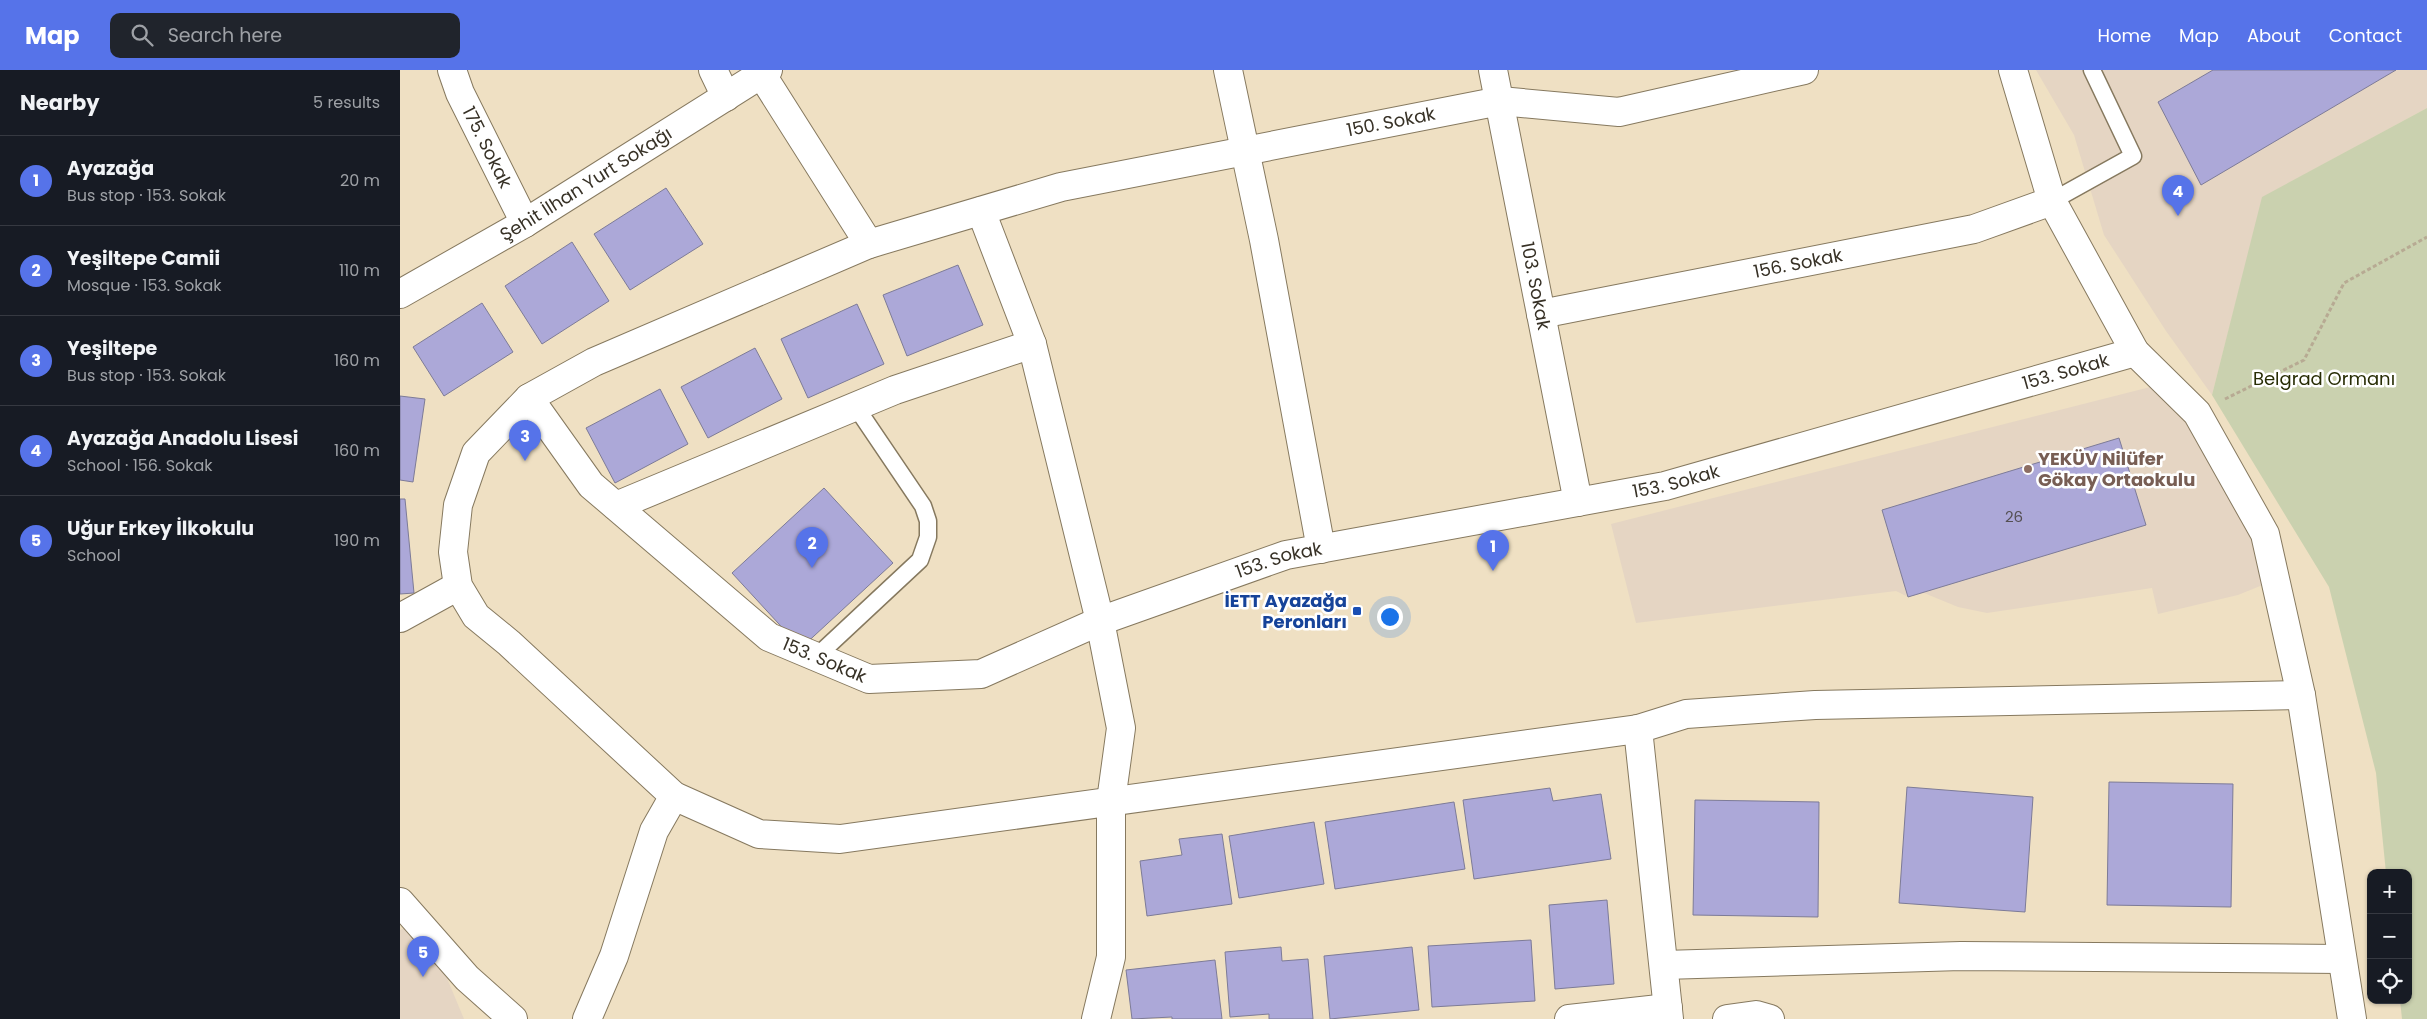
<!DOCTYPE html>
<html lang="en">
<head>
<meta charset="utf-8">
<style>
	:root { --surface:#171b24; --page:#20242c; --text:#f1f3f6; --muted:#9ea1a6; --line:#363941; --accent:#5673e9 }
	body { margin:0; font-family:Poppins,sans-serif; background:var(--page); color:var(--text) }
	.controls { position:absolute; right:15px; bottom:15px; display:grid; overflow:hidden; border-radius:10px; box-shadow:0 1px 4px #0004 }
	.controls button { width:45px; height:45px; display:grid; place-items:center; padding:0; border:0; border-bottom:1px solid var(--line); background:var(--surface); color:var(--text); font:25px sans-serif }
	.you { position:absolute; left:989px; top:546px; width:18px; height:18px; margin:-12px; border:4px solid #fff; border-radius:50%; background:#1a73e8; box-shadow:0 0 0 8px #1a73e833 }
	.badge { display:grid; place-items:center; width:32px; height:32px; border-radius:50%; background:var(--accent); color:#fff; font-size:16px; font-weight:700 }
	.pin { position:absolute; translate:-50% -41px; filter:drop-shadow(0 1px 2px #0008) }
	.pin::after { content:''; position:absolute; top:26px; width:18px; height:15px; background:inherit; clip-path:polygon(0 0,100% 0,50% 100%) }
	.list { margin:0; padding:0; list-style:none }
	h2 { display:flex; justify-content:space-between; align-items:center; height:65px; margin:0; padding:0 20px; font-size:21px }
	h2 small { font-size:16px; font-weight:400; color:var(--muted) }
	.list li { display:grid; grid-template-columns:32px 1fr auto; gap:15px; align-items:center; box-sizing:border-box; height:90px; padding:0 20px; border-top:1px solid var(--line) }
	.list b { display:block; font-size:19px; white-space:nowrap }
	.list p { margin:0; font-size:16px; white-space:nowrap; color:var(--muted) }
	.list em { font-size:16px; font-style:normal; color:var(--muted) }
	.icon { flex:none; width:28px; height:28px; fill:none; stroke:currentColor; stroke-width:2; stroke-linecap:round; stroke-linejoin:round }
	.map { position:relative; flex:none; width:2027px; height:949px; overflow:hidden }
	header { display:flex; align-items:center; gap:30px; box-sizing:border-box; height:70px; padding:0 25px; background:var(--accent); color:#fff }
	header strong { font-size:24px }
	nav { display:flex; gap:28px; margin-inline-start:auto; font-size:18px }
	.search { width:350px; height:45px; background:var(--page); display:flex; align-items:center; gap:12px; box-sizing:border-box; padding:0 18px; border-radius:10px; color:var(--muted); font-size:19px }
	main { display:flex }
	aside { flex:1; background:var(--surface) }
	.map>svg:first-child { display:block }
	.education { fill:#e5d5c3 }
	.green { fill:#cad1af }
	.building { fill:#aca8d8; stroke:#7d7b97 }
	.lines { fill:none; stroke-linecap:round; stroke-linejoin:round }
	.lane-casing { stroke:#86795f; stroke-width:19 }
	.street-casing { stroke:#86795f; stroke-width:30 }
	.path { stroke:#b7aa93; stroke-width:3; stroke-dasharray:4 2.5; stroke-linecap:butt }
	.lane { stroke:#fff; stroke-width:16 }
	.street { stroke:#fff; stroke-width:28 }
	.education-dot { fill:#8d6e63; stroke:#fff; stroke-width:2 }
	.transit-dot { fill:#1a4fb4; stroke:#fff; stroke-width:2 }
	.labels { text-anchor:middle; stroke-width:5; stroke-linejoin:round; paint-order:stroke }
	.number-label { font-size:15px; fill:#544f52 }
	.street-label { font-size:18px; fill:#373126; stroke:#fff }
	.park-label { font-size:18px; fill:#282d05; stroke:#fff }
	.education-label { font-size:18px; font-weight:bold; fill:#785e54; stroke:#fff; text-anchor:start }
	.transit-label { font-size:18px; font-weight:bold; fill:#164399; stroke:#fff; text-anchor:end }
</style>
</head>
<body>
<header>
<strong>Map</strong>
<div class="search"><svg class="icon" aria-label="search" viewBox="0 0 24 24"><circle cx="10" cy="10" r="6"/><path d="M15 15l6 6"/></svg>Search here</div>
<nav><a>Home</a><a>Map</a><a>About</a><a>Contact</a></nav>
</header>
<main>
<aside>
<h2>Nearby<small>5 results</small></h2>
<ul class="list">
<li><span class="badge">1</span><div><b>Ayazağa</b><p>Bus stop · 153. Sokak</p></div><em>20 m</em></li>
<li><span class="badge">2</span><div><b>Yeşiltepe Camii</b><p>Mosque · 153. Sokak</p></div><em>110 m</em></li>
<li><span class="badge">3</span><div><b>Yeşiltepe</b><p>Bus stop · 153. Sokak</p></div><em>160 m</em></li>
<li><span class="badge">4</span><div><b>Ayazağa Anadolu Lisesi</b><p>School · 156. Sokak</p></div><em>160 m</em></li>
<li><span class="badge">5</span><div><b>Uğur Erkey İlkokulu</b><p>School</p></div><em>190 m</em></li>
</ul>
</aside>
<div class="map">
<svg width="2027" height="949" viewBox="0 0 2027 949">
	<rect width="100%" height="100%" fill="#efe0c3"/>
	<g class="education">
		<polygon points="1636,0 2027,0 2027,38 1863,127 1812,325 1766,261 1704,165 1674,65"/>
		<polygon points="1766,313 1875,510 1838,525 1758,544 1752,518 1587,543 1558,537 1524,523 1508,527 1496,521 1236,553 1211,454"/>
		<polygon points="10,856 29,865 64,949 0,949 0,860"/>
	</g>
	<polygon class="green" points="2027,38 2027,949 2002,949 2000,930 2008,930 2008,803 1986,803 1976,703 1929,517 1812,325 1862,127"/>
	<g class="building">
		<polygon points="1813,0 1996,0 1801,115 1758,32"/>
		<polygon points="266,118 303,174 230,220 194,164"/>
		<polygon points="172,172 209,231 142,274 105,216"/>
		<polygon points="558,195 583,255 507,286 483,225"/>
		<polygon points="82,233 113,282 44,326 13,277"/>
		<polygon points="457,234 484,294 408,328 381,269"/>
		<polygon points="355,278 382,329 308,368 281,317"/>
		<polygon points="260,319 288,374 215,413 186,358"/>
		<polygon points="0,326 25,329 13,412 0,410"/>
		<polygon points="1719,368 1746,455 1508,527 1482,440"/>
		<polygon points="424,418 493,493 401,578 332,503"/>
		<polygon points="0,429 5,429 14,523 0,524"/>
		<polygon points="1709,712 1833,714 1831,837 1707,835"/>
		<polygon points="1507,717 1633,727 1625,842 1499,833"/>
		<polygon points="1150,718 1153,731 1201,724 1211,789 1074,809 1063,730"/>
		<polygon points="1295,730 1419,732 1418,847 1293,845"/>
		<polygon points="1054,732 1065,799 935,819 925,752"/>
		<polygon points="914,752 924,814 839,828 829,766"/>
		<polygon points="822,764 832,834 747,846 740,791 782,785 779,769"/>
		<polygon points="1207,830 1214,914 1155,919 1149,835"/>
		<polygon points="1131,870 1135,931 1032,937 1028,876"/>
		<polygon points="881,877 882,891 908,889 913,949 869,949 869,944 830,947 825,882"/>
		<polygon points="1012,877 1019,940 930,949 924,886"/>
		<polygon points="815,890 822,949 772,949 772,947 732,949 726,900"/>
	</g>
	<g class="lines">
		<g class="lane-casing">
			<g id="lane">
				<polyline points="1652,131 1733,86 1692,0"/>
				<polyline points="416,587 520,490 528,467 528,451 523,436 456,337"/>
			</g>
		</g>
		<g class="street-casing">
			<g id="street">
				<path id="s1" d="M52,0L60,23L125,153"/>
				<polyline points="313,0 326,27"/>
				<polyline points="828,0 864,170 921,479"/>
				<path id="s2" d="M1093,0L1178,432"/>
				<polyline points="1404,0 1219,42 1100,31 661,117 469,174 194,292 129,328 76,383 58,435 53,482 58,516 76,546 109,573 274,726 359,764 440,769 1238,659 1286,644 1415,635 1901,625"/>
				<polyline points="1613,0 1652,131 1735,282 1797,343 1865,464 1901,625 1952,949"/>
				<polyline points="362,5 469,174"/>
				<polyline points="581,141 632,274 700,551 721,658 711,731 711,887 696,949"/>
				<path id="s3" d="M0,224L125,153L368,0"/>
				<path id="s4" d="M1141,244L1574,159L1652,131"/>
				<path id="s5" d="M129,328L191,415L369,567L469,609L581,604L700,551L886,485L1265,416L1735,282"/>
				<polyline points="216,436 495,320 632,274"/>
				<polyline points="0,548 58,516"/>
				<polyline points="1238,659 1269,949"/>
				<polyline points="0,832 67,908 113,949"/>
				<polyline points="1264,895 1561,886 1941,889"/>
				<polyline points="187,949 214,886 254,761 274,726"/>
				<polyline points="1169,949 1268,938"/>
				<polyline points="1327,949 1356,945 1370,949"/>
			</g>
		</g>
		<polyline class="path" points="1825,329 1904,290 1944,213 2027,167"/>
		<use href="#lane" class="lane"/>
		<use href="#street" class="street"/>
	</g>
	<circle class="education-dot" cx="1628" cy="399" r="5"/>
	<rect class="transit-dot" x="952" y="536" width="10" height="10" rx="2.5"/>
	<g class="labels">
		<g class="number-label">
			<text x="1614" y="452">26</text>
		</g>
		<g class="street-label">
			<text transform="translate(991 52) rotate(-11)" y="6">150. Sokak</text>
			<text dy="6" stroke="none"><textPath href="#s1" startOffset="85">175. Sokak</textPath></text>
			<text dy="6" stroke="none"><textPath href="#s3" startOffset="216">Şehit İlhan Yurt Sokağı</textPath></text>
			<text dy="6" stroke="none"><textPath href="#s4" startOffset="262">156. Sokak</textPath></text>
			<text dy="6" stroke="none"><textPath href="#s2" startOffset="220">103. Sokak</textPath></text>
			<text dy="6" stroke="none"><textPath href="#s5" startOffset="1691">153. Sokak</textPath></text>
			<text dy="6" stroke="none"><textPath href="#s5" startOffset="1286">153. Sokak</textPath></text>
			<text dy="6" stroke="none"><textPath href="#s5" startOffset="881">153. Sokak</textPath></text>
			<text dy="6" stroke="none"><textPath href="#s5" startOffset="401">153. Sokak</textPath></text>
		</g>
		<g class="park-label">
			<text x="1924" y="315">Belgrad Ormanı</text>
		</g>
		<g class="education-label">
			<text x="1638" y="395">YEKÜV Nilüfer<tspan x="1638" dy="21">Gökay Ortaokulu</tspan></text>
		</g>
		<g class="transit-label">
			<text x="947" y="537">İETT Ayazağa<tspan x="947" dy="21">Peronları</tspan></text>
		</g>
	</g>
</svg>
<div class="controls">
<button>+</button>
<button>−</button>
<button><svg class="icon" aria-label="locate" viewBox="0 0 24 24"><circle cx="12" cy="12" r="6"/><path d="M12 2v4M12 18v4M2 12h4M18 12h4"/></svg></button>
</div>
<div class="you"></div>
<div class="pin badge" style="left:1093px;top:501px">1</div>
<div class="pin badge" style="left:412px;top:498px">2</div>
<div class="pin badge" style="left:125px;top:391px">3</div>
<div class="pin badge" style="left:1778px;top:146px">4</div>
<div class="pin badge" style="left:23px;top:907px">5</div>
</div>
</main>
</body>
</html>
